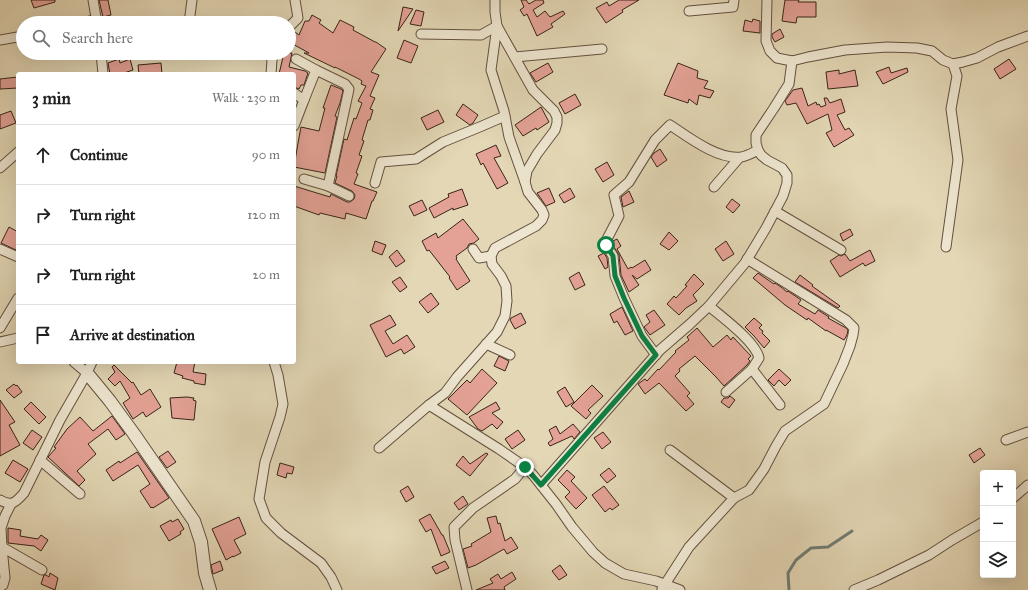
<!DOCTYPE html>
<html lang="en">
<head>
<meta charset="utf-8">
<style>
	:root { --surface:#fff; --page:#f6f6f6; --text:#222; --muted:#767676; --line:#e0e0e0 }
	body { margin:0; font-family:"IM FELL Great Primer",serif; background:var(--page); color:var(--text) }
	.controls { position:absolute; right:12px; bottom:12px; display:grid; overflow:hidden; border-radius:4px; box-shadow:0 4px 16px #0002 }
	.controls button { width:36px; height:36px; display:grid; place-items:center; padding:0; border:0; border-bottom:1px solid var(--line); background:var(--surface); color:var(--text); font:20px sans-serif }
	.stop { position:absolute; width:12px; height:12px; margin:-9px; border:3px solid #0b8043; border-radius:50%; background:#fff }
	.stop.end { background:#0b8043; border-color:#fff; box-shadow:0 1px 4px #0008 }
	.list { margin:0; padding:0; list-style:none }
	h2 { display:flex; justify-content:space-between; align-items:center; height:52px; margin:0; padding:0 16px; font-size:17px }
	h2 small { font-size:13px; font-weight:400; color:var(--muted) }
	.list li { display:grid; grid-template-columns:26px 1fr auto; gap:12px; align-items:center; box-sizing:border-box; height:60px; padding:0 16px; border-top:1px solid var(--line) }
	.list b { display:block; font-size:15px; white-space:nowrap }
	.list em { font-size:13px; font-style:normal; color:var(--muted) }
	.icon { flex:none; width:22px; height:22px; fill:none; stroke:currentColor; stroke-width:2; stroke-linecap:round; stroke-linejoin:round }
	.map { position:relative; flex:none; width:1028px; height:590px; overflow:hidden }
	.search { position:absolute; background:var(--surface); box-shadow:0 4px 16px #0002; left:16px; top:16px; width:280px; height:44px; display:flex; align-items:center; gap:10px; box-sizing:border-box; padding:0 14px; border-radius:22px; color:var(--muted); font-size:15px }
	.panel { position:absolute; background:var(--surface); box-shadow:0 4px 16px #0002; left:16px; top:72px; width:280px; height:292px; border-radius:4px }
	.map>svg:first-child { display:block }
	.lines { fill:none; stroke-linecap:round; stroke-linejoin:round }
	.stream { stroke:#717d75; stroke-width:3 }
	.building { fill:#e4a296; stroke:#392419 }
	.minor-casing { stroke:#645140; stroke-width:11 }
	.tertiary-casing { stroke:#645140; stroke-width:14 }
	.minor { stroke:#ede5cf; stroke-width:9 }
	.tertiary { stroke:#ede5cf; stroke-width:12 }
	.route { stroke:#0b8043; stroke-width:5 }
</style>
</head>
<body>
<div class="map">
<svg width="1028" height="590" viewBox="0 0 1028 590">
	<rect width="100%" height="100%" fill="#e3d7b5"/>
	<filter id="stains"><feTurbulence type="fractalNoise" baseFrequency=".005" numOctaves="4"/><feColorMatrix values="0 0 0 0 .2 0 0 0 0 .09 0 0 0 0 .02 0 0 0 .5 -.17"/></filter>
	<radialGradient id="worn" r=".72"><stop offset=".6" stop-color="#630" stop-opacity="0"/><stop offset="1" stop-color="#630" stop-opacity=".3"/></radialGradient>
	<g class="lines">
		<polyline class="stream" points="789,590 788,573 796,560 811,548 828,547 852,531"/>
	</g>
	<g class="building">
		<polygon points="31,0 55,0 55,2 34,8"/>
		<polygon points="99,0 108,0 111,15 103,17"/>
		<polygon points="521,0 526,0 529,4 536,0 543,0 544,3 533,10 537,17 545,11 550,17 563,11 565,14 551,24 553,27 537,36 527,14 524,16 520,10 524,7"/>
		<polygon points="619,0 639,0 622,10 623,12 606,23 596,8 607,2 609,6"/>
		<polygon points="785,0 799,0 798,2 816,2 816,17 797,17 796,23 782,21"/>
		<polygon points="403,7 413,9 398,31"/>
		<polygon points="416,10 424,12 421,26 410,24"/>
		<polygon points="312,15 321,20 319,23 333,33 340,20 354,27 353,30 375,42 376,42 386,49 371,72 379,75 370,96 375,98 370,109 373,110 370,120 368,120 362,140 364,141 359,155 362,156 356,173 358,174 354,184 377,192 373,201 372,201 366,219 346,213 345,219 320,213 319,215 294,206 294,186 330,197 331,194 347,202 350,202 354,199 355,195 352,191 335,183 337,176 336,176 344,139 347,140 354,118 356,119 362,103 358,101 366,86 361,84 362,81 359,79 335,67 335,68 304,53 309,53 289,42 295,32 299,35 305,21 309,21"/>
		<polygon points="753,19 760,21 760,33 743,31 745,20 752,22"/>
		<polygon points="780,29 784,37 775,42 772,37 772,34"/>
		<polygon points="404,40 418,46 411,63 397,58"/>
		<polygon points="284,53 292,53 289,67 305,71 308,73 304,85 301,85 299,89 294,87 294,74 279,74"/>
		<polygon points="119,59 120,63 130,59 133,70 121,74 110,74 108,63"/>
		<polygon points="1009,59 1016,69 1000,79 994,69"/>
		<polygon points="161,63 162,74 139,74 138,65"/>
		<polygon points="548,63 553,72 536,82 530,73"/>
		<polygon points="678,63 698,71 697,78 708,81 704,88 714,91 710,98 699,95 697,105 689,99 688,103 664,95"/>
		<polygon points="889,67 891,73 907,68 908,72 883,84 876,72"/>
		<polygon points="839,70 839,74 855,70 858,86 828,89 826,72"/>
		<polygon points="18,77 18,88 0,89 0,79"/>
		<polygon points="331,85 341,89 343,91 340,103 335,116 337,117 325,173 294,167 298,143 301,127 319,131 325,108 323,108"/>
		<polygon points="802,88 808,106 816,102 817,105 819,104 821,107 826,105 824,98 827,98 830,103 841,99 845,112 837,115 845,130 849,128 854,135 834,147 826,133 832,130 828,114 807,124 796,103 787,105 785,101 793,90"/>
		<polygon points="575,94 581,105 565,114 559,103"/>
		<polygon points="463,104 478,115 473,123 470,125 456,115"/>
		<polygon points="541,107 549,122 537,130 536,128 523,136 515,125"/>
		<polygon points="438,110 444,122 427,130 421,118"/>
		<polygon points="11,111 16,123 0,129 0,115"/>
		<polygon points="496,145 501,156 494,158 508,183 497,189 483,163 481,165 476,154"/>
		<polygon points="660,149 667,160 657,167 651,157 654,153"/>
		<polygon points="607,162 614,175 603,182 595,169"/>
		<polygon points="549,188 555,202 546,206 537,193"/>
		<polygon points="570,188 575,197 564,203 559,195"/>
		<polygon points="462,189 468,205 453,210 453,208 434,218 429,208 449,197 448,194"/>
		<polygon points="629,191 634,202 623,207 621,197"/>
		<polygon points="732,199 740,205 733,213 726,207"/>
		<polygon points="422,200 427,210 414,216 409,206"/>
		<polygon points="463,219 479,239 474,243 469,244 467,248 456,256 457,258 456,259 470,281 457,290 449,278 450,277 429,250 427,251 422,241 436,233 438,238"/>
		<polygon points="9,227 18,232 18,246 16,250 1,243"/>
		<polygon points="850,229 853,235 843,241 840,234"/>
		<polygon points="669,232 678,241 669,250 660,244"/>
		<polygon points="617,239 621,246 617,249 628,269 631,267 632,268 645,260 651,270 637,279 632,275 639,285 629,292 621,275 619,255 612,244 613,241"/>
		<polygon points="375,241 386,245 382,255 372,251"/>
		<polygon points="726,241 734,254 723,261 715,249"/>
		<polygon points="397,250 405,261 396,267 389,257"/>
		<polygon points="870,250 875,261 865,266 863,263 840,277 830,261 839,255 841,256 845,254 850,261"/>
		<polygon points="604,253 607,258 608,267 605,269 598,256"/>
		<polygon points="579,272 585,285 575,290 569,278"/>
		<polygon points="758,273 774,284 775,283 781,287 787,292 788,291 801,300 798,304 815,314 818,310 829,317 828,318 846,328 848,330 847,335 844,340 826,330 826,331 808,318 807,320 785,305 753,278"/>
		<polygon points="694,274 704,284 693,295 697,301 686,308 679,315 667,304 674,296 676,298 687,286 685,285"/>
		<polygon points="800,275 813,285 812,286 840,306 838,308 795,282"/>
		<polygon points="400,277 407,287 400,292 392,282"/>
		<polygon points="431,293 439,304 428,313 419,302"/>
		<polygon points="622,307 633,331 625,335 617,321 614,323 610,314"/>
		<polygon points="654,310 665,325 650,335 644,327 650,322 646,315"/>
		<polygon points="521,313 526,323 515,329 510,320 511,318"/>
		<polygon points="390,315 396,325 385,331 393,344 407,335 415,347 404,354 401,349 386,357 370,325 378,321 379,321"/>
		<polygon points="754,318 762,325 759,328 763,331 762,333 770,341 764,348 754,336 745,327"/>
		<polygon points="697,328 713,347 727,335 731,340 733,337 751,356 748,359 750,361 747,365 724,386 716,377 695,356 679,369 680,371 675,376 690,393 687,396 694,404 686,411 659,383 645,394 638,384 645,379 647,381 658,369 659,370 676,352 675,351 689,340 687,337"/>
		<polygon points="499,356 509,361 505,371 494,366"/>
		<polygon points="177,362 195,362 193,372 206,374 205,385 194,383 194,381 182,378 183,376 174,373"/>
		<polygon points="114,365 132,383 133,382 141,395 150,389 161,407 146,417 143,412 133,419 123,403 130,398 120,381 115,386 108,379 115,372 112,367"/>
		<polygon points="482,369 497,383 467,415 448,399 467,380 470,383"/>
		<polygon points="779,369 791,380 785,386 779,380 774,386 768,380"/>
		<polygon points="14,384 16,386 17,385 22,392 14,398 6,390"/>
		<polygon points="592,385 603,396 588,410 591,413 586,419 571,406"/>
		<polygon points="565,387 574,402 566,407 557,392"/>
		<polygon points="730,396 735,400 729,408 721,402 724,398 728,398"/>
		<polygon points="187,397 194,398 193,400 196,401 194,420 172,418 170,398"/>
		<polygon points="0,400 15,422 9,425 20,445 0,456"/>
		<polygon points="31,402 46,417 39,424 24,409"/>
		<polygon points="496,402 500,409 492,413 503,422 497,429 492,424 482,431 478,429 469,417"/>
		<polygon points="112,416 125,434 116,440 108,429 88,444 96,454 77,471 85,480 79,486 48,457 56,448 54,447 67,429 80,417 93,431"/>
		<polygon points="573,424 580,432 574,439 572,436 550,446 548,443 553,439 549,430 556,426 560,434"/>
		<polygon points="32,430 42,437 33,450 23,443"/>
		<polygon points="518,430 525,440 512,449 505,439"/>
		<polygon points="603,432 611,442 602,449 594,438"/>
		<polygon points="980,448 985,455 974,463 969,455"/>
		<polygon points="168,451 176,462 167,468 159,457"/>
		<polygon points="137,452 169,498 153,508 152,507 151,508 140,491 150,484 138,465 113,481 106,470 119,461 120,463"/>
		<polygon points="486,453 488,454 470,476 456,465 463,456 470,464"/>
		<polygon points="13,460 28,469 20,482 5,473"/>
		<polygon points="280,463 294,467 292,474 287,473 286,478 277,475"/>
		<polygon points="609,468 616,476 607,483 600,475"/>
		<polygon points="567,470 575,477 571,481 587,498 576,509 565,497 570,492 558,480"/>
		<polygon points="408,486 414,497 406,502 400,491"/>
		<polygon points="604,486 619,505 612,510 610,508 605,512 592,495"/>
		<polygon points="463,496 468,504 459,510 454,503"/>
		<polygon points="430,514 442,535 443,535 450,552 441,556 431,529 426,532 419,520"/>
		<polygon points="496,516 498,524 500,523 505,541 511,537 518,548 507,554 504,549 476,565 468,568 463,549 472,546 471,544 491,532 487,518"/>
		<polygon points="239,517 246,534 234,540 241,553 233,557 233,556 226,560 212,529"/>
		<polygon points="178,519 184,529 180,532 181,534 169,541 160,526 171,520 172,522"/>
		<polygon points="8,528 21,530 20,536 38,539 41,535 48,540 41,551 34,546 8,543"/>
		<polygon points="220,561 223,570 213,574 211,565"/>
		<polygon points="445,561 449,568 436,574 432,567"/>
		<polygon points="560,565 567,575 559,580 552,571"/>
		<polygon points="512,572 516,579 504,587 505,590 476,590 493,583 490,579 498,574 501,579"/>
		<polygon points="50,573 58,578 55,590 41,584 44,575 46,575 49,577"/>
	</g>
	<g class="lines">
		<g class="minor-casing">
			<g id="minor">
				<polyline points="93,0 97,23"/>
				<polyline points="495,0 495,12 497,26 533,90 554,111 557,117 557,123 555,130 537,154 527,171 525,182 528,192 542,210 544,215 542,220 536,226 495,248 491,256 492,264 501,276 506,286 507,301 505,316 497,332 457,377 445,393 429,405 499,449 525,467 533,475 556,504 572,527 593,552 605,563 624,574 656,581 680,590"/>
				<polyline points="767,0 766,41 770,51 777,58 792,61 808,57 845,50 887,47 917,48 932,51 943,60 953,64 963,62 977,58 998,47 1028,36"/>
				<polyline points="689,11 733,7 734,0"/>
				<polyline points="84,23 96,19"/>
				<polyline points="189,23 192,0"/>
				<polyline points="497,26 491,70 504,111 509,137 525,182"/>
				<polyline points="289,27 298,18 295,0"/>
				<polyline points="421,34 481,35 497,26"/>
				<polyline points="0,40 23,36"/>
				<polyline points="101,53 103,74"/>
				<polyline points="515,57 602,49"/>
				<polyline points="296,59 316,70"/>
				<polyline points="271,74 272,60 274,53"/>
				<polyline points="294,93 304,100 294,126"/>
				<polyline points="304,100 316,70 345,84 349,89 328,186"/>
				<polyline points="0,168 18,152"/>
				<polyline points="304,179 328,186 349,196"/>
				<polyline points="375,183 381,162 416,159 443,142 482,126 505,116"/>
				<polyline points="714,187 739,158"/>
				<polyline points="775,211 841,250"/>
				<polyline points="946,247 958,160 951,109 957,76 953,64"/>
				<polyline points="0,249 18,257"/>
				<polyline points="473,249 479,258 491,256"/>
				<path d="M709,306C722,317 756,342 759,358L752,369L726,392"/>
				<polyline points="0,328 18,298"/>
				<polyline points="0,342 18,338"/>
				<polyline points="486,344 510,355"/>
				<path d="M656,355L642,336L624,298L615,276L613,256L606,245L607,239L619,216L614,195L629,182L655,140L670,125C688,137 718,160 741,157C747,156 752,153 758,150"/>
				<polyline points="74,362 87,373"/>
				<polyline points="274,362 278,375 283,404 280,417 265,462 259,499 266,518 281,533 321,563 331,577 337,590"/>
				<polyline points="752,369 780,405"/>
				<polyline points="1006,440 1028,432"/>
				<polyline points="379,448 429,405"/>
				<polyline points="670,450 734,498"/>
				<polyline points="40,460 80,494"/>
				<polyline points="541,485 660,350 690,324 709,306 745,263 766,228 783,196 787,183 787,175 782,168 767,160 761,155 758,150 756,143 756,135 774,108 789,84 792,61"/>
				<polyline points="1013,498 1028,485"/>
				<path d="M0,500C12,507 16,502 24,493L60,420L87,373L92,362"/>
				<polyline points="2,547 42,570"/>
				<polyline points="0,587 3,585 5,578 2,547 1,528 5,516 11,504"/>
				<polyline points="662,589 689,547 734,498 749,490 764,469 776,446 785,431 824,404 843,364 850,346 853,335 854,328 846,320 747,259"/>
				<polyline points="467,590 455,540 454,527 473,508 515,479 525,467"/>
				<polyline points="854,590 878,580 929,555 952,540 983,522"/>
			</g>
		</g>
		<g class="tertiary-casing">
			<polyline id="tertiary" points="87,373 110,401 134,434 194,521 201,542 205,573 210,590"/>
		</g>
		<use href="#minor" class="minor"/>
		<use href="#tertiary" class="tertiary"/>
	</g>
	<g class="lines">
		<polyline class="route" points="525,467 541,485 656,355 642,336 624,298 615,276 613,256 606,245"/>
	</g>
	<rect width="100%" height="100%" filter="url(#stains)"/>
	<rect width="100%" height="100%" fill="url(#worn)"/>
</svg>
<div class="controls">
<button>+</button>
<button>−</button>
<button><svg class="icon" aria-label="layers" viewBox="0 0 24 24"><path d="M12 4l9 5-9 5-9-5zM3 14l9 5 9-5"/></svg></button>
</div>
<div class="stop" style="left:606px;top:245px"></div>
<div class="stop end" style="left:525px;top:467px"></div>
<div class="search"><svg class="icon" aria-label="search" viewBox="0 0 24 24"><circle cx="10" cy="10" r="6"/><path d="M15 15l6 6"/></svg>Search here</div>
<section class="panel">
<h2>3 min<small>Walk · 230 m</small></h2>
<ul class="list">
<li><svg class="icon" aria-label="ahead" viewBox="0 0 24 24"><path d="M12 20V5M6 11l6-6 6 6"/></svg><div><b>Continue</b></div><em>90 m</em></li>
<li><svg class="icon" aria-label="right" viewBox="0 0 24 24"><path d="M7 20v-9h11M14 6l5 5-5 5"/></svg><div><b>Turn right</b></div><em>120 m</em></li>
<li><svg class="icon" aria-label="right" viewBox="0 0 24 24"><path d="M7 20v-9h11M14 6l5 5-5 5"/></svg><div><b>Turn right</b></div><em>20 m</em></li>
<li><svg class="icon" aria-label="arrive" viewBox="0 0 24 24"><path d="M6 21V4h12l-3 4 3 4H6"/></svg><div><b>Arrive at destination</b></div></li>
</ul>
</section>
</div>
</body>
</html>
